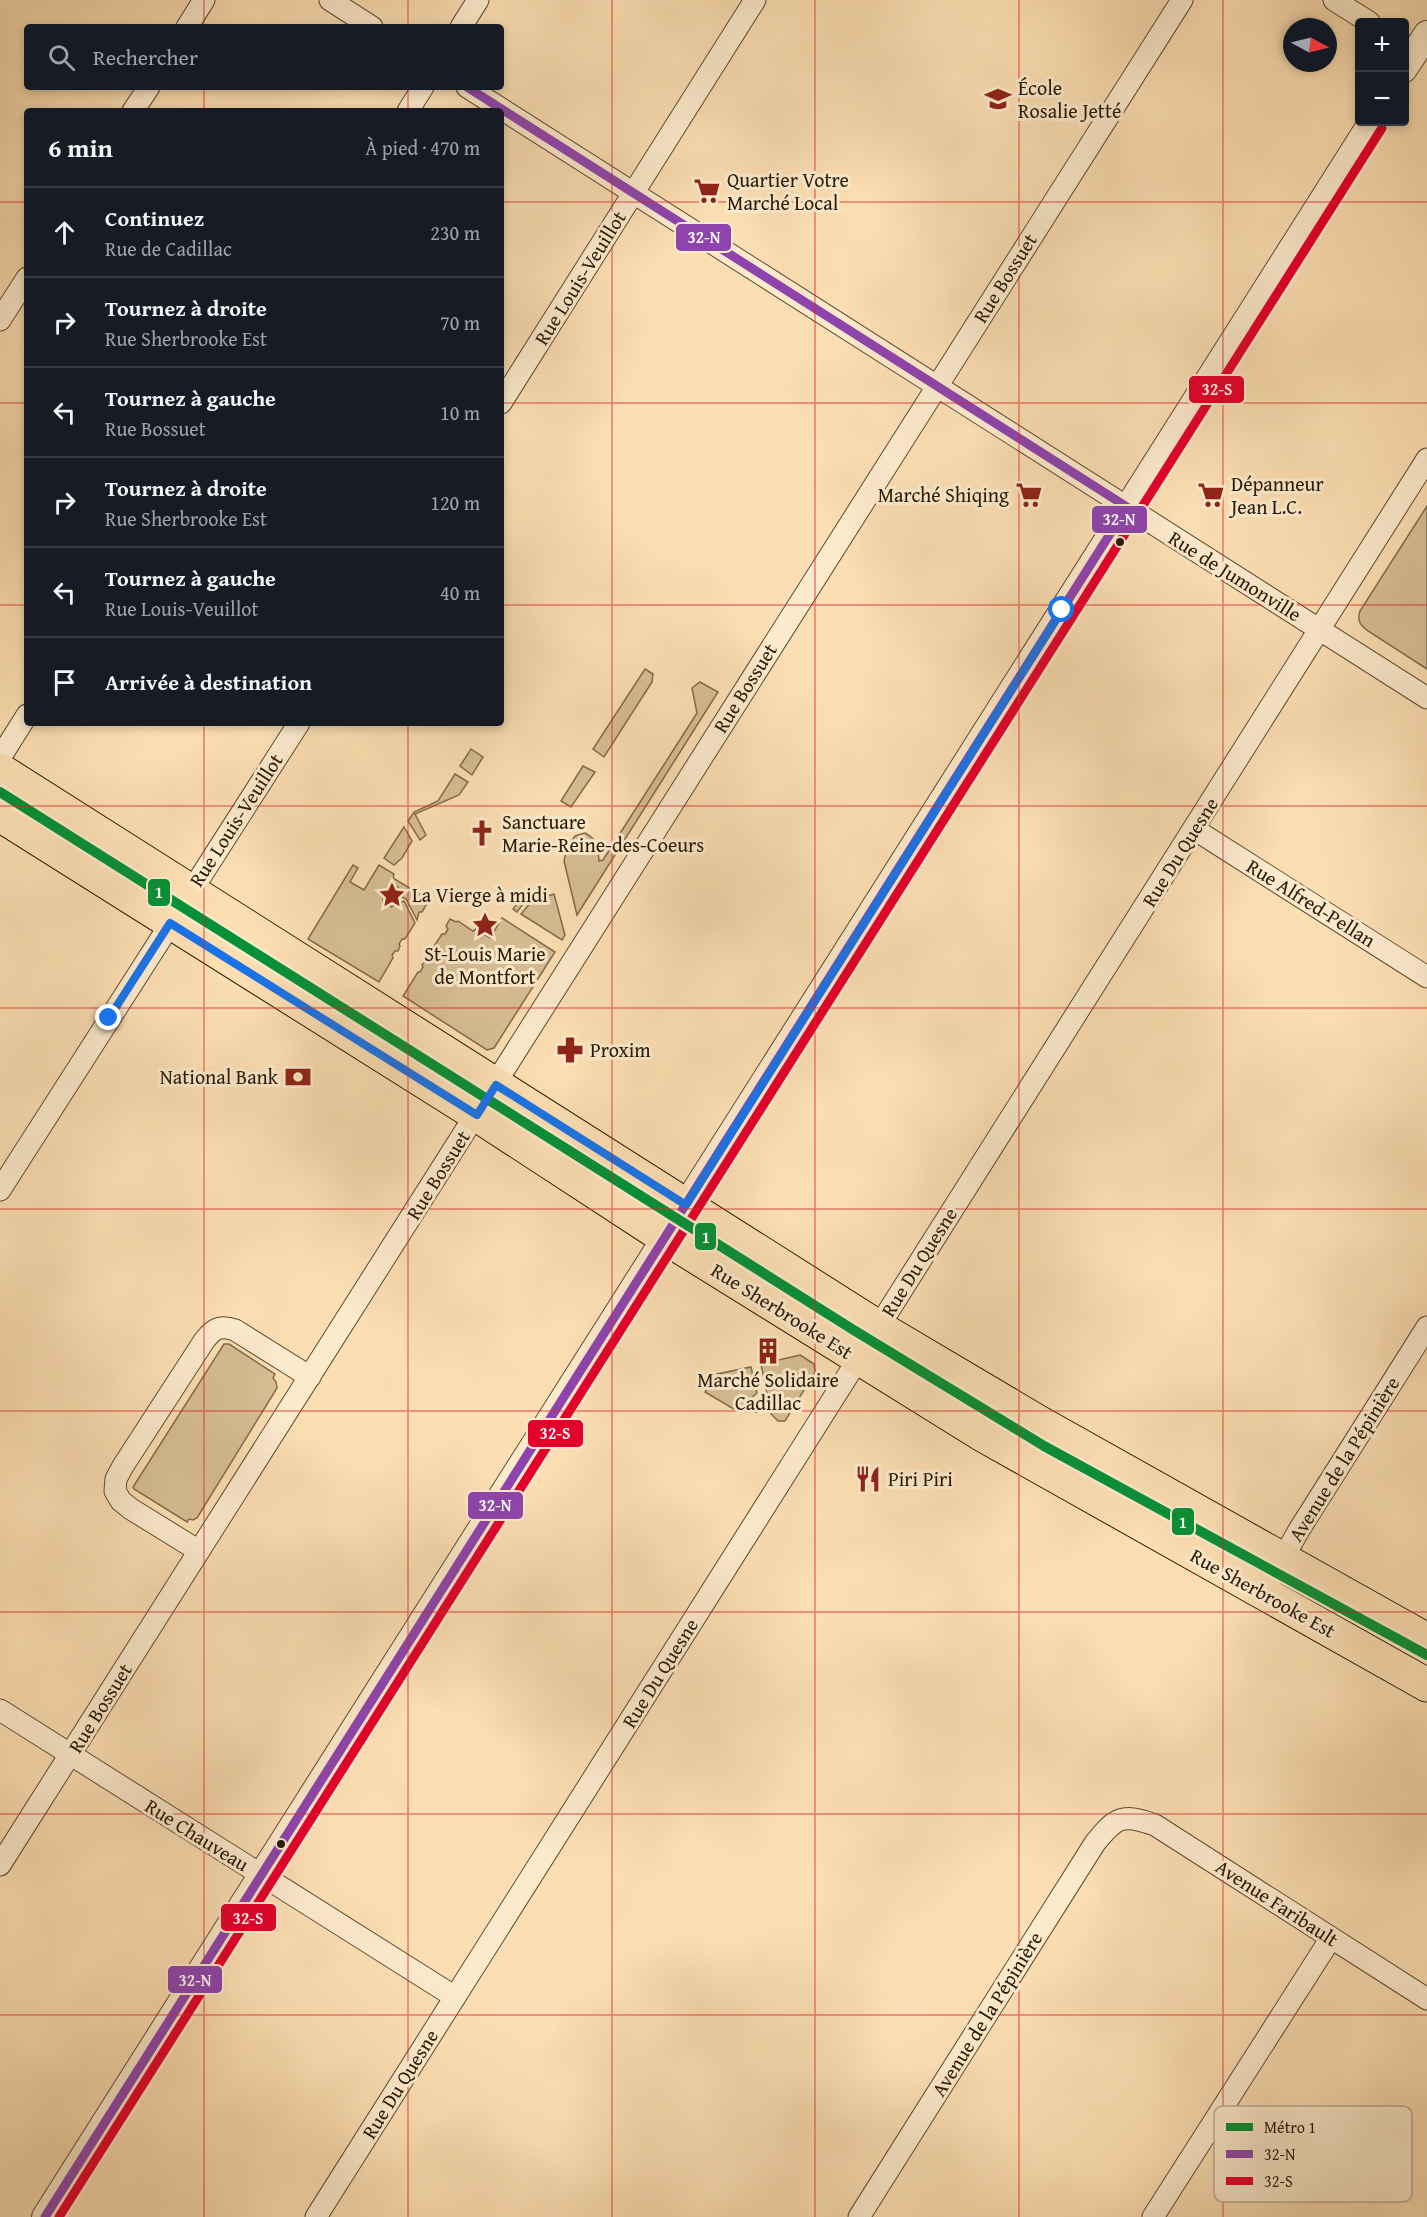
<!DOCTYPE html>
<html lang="fr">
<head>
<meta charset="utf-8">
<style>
	:root { --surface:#171b24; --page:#242831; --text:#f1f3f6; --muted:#9ea1a6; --line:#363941 }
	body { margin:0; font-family:"Gentium Book Plus",serif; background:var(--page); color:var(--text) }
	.controls { position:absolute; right:18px; top:18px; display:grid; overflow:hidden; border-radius:6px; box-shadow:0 3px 9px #0003 }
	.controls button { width:54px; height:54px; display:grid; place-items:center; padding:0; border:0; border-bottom:2px solid var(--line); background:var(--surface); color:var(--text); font:30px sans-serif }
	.compass { position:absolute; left:1283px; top:18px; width:54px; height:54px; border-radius:50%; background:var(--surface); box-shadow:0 3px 9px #0003; rotate:97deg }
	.stop { position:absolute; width:18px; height:18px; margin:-14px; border:4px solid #1a73e8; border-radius:50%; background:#fff }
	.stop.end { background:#1a73e8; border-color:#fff; box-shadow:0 2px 6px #0008 }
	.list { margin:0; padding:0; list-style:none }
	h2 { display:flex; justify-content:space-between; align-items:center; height:78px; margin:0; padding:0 24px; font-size:26px }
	h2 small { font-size:20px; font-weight:400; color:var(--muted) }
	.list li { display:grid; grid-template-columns:39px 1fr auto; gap:18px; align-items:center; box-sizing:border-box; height:90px; padding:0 24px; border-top:2px solid var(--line) }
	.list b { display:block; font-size:22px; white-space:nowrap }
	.list p { margin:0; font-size:20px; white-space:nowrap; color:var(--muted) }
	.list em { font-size:20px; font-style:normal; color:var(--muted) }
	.icon { flex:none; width:33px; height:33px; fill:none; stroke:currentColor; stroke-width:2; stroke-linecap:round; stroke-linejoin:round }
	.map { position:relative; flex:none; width:1427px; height:2217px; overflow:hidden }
	.search { position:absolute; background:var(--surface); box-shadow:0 3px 9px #0003; left:24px; top:24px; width:480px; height:66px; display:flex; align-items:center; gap:15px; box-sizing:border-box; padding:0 21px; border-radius:6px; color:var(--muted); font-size:22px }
	.panel { position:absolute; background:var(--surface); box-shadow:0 3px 9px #0003; left:24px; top:108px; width:480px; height:618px; border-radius:6px }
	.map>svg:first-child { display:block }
	.green { fill:#d7bd94; stroke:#806b4c; stroke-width:1.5 }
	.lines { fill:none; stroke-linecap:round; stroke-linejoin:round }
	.minor-casing { stroke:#5d4a30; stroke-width:23 }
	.tertiary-casing { stroke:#5d4a30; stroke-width:28 }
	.primary-casing { stroke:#281904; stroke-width:35 }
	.minor { stroke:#fceacd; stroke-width:21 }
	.tertiary { stroke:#fceacd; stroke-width:26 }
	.primary { stroke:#fbdeb2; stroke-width:33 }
	.bus-1-casing { stroke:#fceacd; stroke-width:14 }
	.bus-2-casing { stroke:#fceacd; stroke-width:14 }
	.bus-1 { stroke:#8e44ad; stroke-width:9 }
	.bus-2 { stroke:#e4002b; stroke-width:9 }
	.metro-1-casing { stroke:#fceacd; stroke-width:15 }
	.metro-1 { stroke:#069037; stroke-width:10 }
	.route { stroke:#1a73e8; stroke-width:8 }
	.grid { fill:none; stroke:#d62828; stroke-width:1.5; stroke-opacity:0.55 }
	.bus-dot { fill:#281904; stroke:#fceacd; stroke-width:2 }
	.labels { text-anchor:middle; stroke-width:6; stroke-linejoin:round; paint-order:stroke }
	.poi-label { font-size:20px; fill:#281904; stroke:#fceacd; text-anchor:start }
	.street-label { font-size:20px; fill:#281904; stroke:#fceacd }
	.key { fill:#fceacd; stroke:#bcab91; stroke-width:1.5 }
	.key-label { font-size:16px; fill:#281904 }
	.line-badge { stroke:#fceacd; stroke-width:2 }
	.badge-label { font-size:16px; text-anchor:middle; font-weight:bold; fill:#fff }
</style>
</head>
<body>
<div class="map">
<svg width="1427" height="2217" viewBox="0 0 1427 2217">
	<rect width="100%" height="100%" fill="#fbdeb2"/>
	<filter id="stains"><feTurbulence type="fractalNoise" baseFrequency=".00333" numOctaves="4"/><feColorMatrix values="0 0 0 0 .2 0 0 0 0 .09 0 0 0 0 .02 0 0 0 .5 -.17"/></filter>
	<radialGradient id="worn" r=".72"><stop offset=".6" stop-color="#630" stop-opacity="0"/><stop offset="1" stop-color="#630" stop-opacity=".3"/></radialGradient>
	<g class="green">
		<path d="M1427,506V669L1368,631C1360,625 1357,621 1360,611Z"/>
		<polygon points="645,669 653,674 652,682 604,757 593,749"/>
		<path d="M700,682L718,692L577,915L564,861L567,848L575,836L585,833C598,840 598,848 599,861L603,860L697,713L692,688Z"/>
		<polygon points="471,749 483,757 472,775 460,766"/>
		<polygon points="583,766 595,772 571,807 561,801"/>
		<polygon points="455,774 468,782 459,795 415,814 426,835 420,840 408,821 414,812 438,801"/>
		<polygon points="404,827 412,841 402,858 394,865 384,858"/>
		<polygon points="353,865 358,868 350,882 364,890 379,865 394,874 393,878 429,900 422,912 419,912 417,920 406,899 400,896 398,887 395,886 383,892 383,901 389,900 391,907 404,901 415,923 405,939 402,939 399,944 400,946 398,951 395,951 392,955 393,958 379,982 308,939"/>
		<polygon points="513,891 536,892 538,893 526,900 517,912 513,909 517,904 512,895"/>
		<polygon points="554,894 565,935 562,940 521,914 532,901"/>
		<polygon points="502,918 555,952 494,1048 487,1050 403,996 418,972 420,972 423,967 422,965 430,956 429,954 442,934 445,934 448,929 446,926 450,919 456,922 458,921 473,931 476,929 490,938"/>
		<polygon points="224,1344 229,1344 275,1374 273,1378 276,1382 277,1388 197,1518 193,1520 189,1519 187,1522 134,1489 133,1487"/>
		<polygon points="800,1355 814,1364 815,1372 785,1421 778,1421 771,1414 761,1364"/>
		<polygon points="751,1367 757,1393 751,1398 756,1412 737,1411 705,1392 717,1374"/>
	</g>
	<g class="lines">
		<g class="minor-casing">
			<g id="minor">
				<polyline points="330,0 372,27"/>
				<polyline points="1334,0 1369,22"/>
				<polyline points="187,27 204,0"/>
				<polyline points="461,27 478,0"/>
				<polyline points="467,87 1427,698"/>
				<polyline points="133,111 149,87"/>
				<polyline points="408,111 423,87"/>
				<polyline points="0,320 27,278"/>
				<polyline points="501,403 755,0"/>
				<polyline points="0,758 27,715"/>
				<polyline points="1194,829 1427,977"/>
				<polyline points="0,1190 299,723"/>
				<path d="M199,1551L131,1509L121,1501L115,1491L116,1479L123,1466L204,1341C214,1328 220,1325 235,1330L310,1377"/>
				<polyline points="1263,1593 1299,1530 1427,1327"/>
				<polyline points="0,1710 455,1997"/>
				<polyline points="0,1865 1182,0"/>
				<polyline points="316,2217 1427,459"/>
				<path d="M859,2217L1095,1843C1116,1817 1122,1813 1155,1825L1427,1999"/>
				<polyline points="1153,2217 1331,1938"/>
			</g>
		</g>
		<g class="tertiary-casing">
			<g id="tertiary">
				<polyline points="1404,69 1427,34"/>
				<polyline points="45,2217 1372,122"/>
			</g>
		</g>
		<g class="primary-casing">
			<g id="primary">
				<polyline points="0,770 878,1327 1040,1423 1427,1640"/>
				<polyline points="0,815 477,1115 664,1237 981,1434 1427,1685"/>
			</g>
		</g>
		<use href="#minor" class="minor"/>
		<use href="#tertiary" class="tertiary"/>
		<use href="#primary" class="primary"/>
		<g class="bus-1-casing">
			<polyline id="bus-1" points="45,2217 1127,507 467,87"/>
		</g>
		<g class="bus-2-casing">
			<polyline id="bus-2" points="59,2217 1382,128"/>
		</g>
		<use href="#bus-1" class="bus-1"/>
		<use href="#bus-2" class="bus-2"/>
		<g class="metro-1-casing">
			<polyline id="metro-1" points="0,792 852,1329 1044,1446 1427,1655"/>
		</g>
		<use href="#metro-1" class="metro-1"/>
	</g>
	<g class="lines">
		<polyline class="route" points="109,1018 170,923 477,1115 496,1085 686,1205 1062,610"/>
	</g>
	<path class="grid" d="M204,0V27M408,0V27M612,0V2217M815,0V2217M1019,0V2217M1223,0V2217M204,87V111M408,87V111M0,202H27M501,202H1427M0,403H27M501,403H1427M0,605H27M501,605H1427M204,723V2217M408,723V2217M0,806H1427M0,1008H1427M0,1209H1427M0,1411H1427M0,1612H1427M0,1814H1427M0,2015H1427"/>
	<defs>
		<g id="school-bare" transform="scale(2.07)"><path d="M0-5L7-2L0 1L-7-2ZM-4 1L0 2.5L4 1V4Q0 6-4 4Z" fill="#8f2418" stroke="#fceacd" stroke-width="2.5" paint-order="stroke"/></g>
		<g id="supermarket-bare" transform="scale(2.07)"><path d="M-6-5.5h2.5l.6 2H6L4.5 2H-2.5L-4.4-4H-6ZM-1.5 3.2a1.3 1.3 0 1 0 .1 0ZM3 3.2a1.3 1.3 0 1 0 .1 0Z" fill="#8f2418" stroke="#fceacd" stroke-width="2.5" paint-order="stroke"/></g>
		<g id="church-bare" transform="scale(2.07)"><path d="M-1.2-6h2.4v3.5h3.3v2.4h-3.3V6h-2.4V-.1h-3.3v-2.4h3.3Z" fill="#8f2418" stroke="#fceacd" stroke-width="2.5" paint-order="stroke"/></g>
		<g id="sight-bare" transform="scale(2.07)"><path d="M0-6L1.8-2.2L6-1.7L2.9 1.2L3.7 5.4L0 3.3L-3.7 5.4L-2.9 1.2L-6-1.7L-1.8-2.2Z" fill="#8f2418" stroke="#fceacd" stroke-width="2.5" paint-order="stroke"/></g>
		<g id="pharmacy-bare" transform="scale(2.07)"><path d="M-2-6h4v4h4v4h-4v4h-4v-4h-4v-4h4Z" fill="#8f2418" stroke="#fceacd" stroke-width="2.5" paint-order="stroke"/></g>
		<g id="bank-bare" transform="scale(2.07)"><path d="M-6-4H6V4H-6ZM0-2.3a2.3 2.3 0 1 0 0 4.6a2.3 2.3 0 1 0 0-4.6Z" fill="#8f2418" stroke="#fceacd" stroke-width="2.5" paint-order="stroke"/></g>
		<g id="building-bare" transform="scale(2.07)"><path d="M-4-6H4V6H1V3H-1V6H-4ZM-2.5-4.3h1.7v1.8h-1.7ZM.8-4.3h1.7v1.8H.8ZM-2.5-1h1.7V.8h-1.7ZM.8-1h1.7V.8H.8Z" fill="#8f2418" stroke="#fceacd" stroke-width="2.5" paint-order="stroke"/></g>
		<g id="restaurant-bare" transform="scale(2.07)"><path d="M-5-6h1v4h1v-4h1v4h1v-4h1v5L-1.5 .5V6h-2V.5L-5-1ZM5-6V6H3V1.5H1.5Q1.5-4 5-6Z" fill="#8f2418" stroke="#fceacd" stroke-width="2.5" paint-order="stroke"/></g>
	</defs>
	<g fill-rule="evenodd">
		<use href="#school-bare" x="998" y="99"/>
		<use href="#supermarket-bare" x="707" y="191"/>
		<use href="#supermarket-bare" x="1029" y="495"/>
		<use href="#supermarket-bare" x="1211" y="495"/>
		<use href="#church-bare" x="482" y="833"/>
		<use href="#sight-bare" x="392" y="895"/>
		<use href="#sight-bare" x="485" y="925"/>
		<use href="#pharmacy-bare" x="570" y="1050"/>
		<use href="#bank-bare" x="298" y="1077"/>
		<use href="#building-bare" x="768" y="1351"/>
		<use href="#restaurant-bare" x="868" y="1479"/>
	</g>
	<g class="bus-dot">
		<circle cx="1120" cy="542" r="5"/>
		<circle cx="281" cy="1844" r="5"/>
	</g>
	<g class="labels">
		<g class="poi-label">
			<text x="1018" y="95">École<tspan x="1018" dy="23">Rosalie Jetté</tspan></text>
			<text x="727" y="187">Quartier Votre<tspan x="727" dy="23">Marché Local</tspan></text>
			<text x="1231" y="491">Dépanneur<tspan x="1231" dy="23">Jean L.C.</tspan></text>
			<text x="1009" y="502" text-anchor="end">Marché Shiqing</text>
			<text x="502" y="829">Sanctuare<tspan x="502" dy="23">Marie-Reine-des-Coeurs</tspan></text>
			<text x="412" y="902">La Vierge à midi</text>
			<text x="485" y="961" text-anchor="middle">St-Louis Marie<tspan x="485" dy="23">de Montfort</tspan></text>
			<text x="590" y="1057">Proxim</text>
			<text x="278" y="1084" text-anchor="end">National Bank</text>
			<text x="768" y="1387" text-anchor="middle">Marché Solidaire<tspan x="768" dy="23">Cadillac</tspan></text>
			<text x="888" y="1486">Piri Piri</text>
		</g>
		<g class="street-label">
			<text transform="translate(580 278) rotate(-58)" y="7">Rue Louis-Veuillot</text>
			<text transform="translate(1005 278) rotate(-58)" y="7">Rue Bossuet</text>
			<text transform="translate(1235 576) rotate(32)" y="7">Rue de Jumonville</text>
			<text transform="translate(745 688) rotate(-58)" y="7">Rue Bossuet</text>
			<text transform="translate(236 820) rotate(-57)" y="7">Rue Louis-Veuillot</text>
			<text transform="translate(1180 852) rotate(-58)" y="7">Rue Du Quesne</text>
			<text transform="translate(1311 903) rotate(32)" y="7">Rue Alfred-Pellan</text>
			<text transform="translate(438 1175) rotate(-58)" y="7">Rue Bossuet</text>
			<text transform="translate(919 1262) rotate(-58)" y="7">Rue Du Quesne</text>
			<text transform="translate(782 1311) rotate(32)" y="7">Rue Sherbrooke Est</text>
			<text transform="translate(1344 1459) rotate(-58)" y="7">Avenue de la Pépinière</text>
			<text transform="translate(1263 1593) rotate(29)" y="7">Rue Sherbrooke Est</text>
			<text transform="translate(660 1673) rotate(-58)" y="7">Rue Du Quesne</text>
			<text transform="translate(100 1708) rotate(-58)" y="7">Rue Bossuet</text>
			<text transform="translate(197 1835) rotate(32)" y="7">Rue Chauveau</text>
			<text transform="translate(1277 1903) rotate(33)" y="7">Avenue Faribault</text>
			<text transform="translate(987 2014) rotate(-58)" y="7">Avenue de la Pépinière</text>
			<text transform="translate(400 2084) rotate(-58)" y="7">Rue Du Quesne</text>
		</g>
	</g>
	<rect x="1214" y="2106" width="198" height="96" rx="9" class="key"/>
	<rect x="1226" y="2123" width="27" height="8" fill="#069037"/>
	<rect x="1226" y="2150" width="27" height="8" fill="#8e44ad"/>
	<rect x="1226" y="2177" width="27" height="8" fill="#e4002b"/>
	<g class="key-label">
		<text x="1264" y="2133">Métro 1</text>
		<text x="1264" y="2160">32-N</text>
		<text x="1264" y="2187">32-S</text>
	</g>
	<g class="line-badge">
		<rect x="675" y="223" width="57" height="29" rx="6" fill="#8e44ad"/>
		<rect x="1188" y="375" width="57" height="29" rx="6" fill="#e4002b"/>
		<rect x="1091" y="505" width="57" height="29" rx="6" fill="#8e44ad"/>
		<rect x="147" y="878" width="24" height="29" rx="6" fill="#069037"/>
		<rect x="694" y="1222" width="23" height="29" rx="6" fill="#069037"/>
		<rect x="527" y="1419" width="57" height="29" rx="6" fill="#e4002b"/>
		<rect x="467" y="1491" width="57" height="29" rx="6" fill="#8e44ad"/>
		<rect x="1171" y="1507" width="24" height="29" rx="6" fill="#069037"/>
		<rect x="220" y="1903" width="57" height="29" rx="6" fill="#e4002b"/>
		<rect x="167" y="1965" width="56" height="29" rx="6" fill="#8e44ad"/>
	</g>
	<g class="badge-label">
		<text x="704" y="243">32-N</text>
		<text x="1217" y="395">32-S</text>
		<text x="1119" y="525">32-N</text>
		<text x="159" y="898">1</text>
		<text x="706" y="1243">1</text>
		<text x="555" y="1439">32-S</text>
		<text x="495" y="1511">32-N</text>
		<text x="1183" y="1528">1</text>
		<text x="248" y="1924">32-S</text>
		<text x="195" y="1986">32-N</text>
	</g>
	<rect width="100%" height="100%" filter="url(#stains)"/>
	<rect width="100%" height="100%" fill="url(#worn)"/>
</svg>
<div class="controls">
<button>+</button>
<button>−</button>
</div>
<svg class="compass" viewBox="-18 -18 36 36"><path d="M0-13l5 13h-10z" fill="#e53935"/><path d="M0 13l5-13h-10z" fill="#9ea1a6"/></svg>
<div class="stop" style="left:1062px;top:610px"></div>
<div class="stop end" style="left:109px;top:1018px"></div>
<div class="search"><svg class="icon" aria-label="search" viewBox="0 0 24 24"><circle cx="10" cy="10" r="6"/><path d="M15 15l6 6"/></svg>Rechercher</div>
<section class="panel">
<h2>6 min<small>À pied · 470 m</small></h2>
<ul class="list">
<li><svg class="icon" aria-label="ahead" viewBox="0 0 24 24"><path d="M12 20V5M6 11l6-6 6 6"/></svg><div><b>Continuez</b><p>Rue de Cadillac</p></div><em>230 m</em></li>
<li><svg class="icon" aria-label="right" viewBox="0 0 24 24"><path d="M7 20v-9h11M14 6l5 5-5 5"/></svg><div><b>Tournez à droite</b><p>Rue Sherbrooke Est</p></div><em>70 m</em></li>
<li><svg class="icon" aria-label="left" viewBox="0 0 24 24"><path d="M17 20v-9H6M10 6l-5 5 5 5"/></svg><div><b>Tournez à gauche</b><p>Rue Bossuet</p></div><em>10 m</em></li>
<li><svg class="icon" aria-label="right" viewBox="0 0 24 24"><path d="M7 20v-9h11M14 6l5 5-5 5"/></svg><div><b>Tournez à droite</b><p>Rue Sherbrooke Est</p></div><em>120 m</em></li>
<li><svg class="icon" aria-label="left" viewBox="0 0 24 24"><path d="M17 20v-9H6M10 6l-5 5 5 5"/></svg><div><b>Tournez à gauche</b><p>Rue Louis-Veuillot</p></div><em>40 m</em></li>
<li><svg class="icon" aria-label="arrive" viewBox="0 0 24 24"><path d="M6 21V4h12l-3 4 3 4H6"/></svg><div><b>Arrivée à destination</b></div></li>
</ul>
</section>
</div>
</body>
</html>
